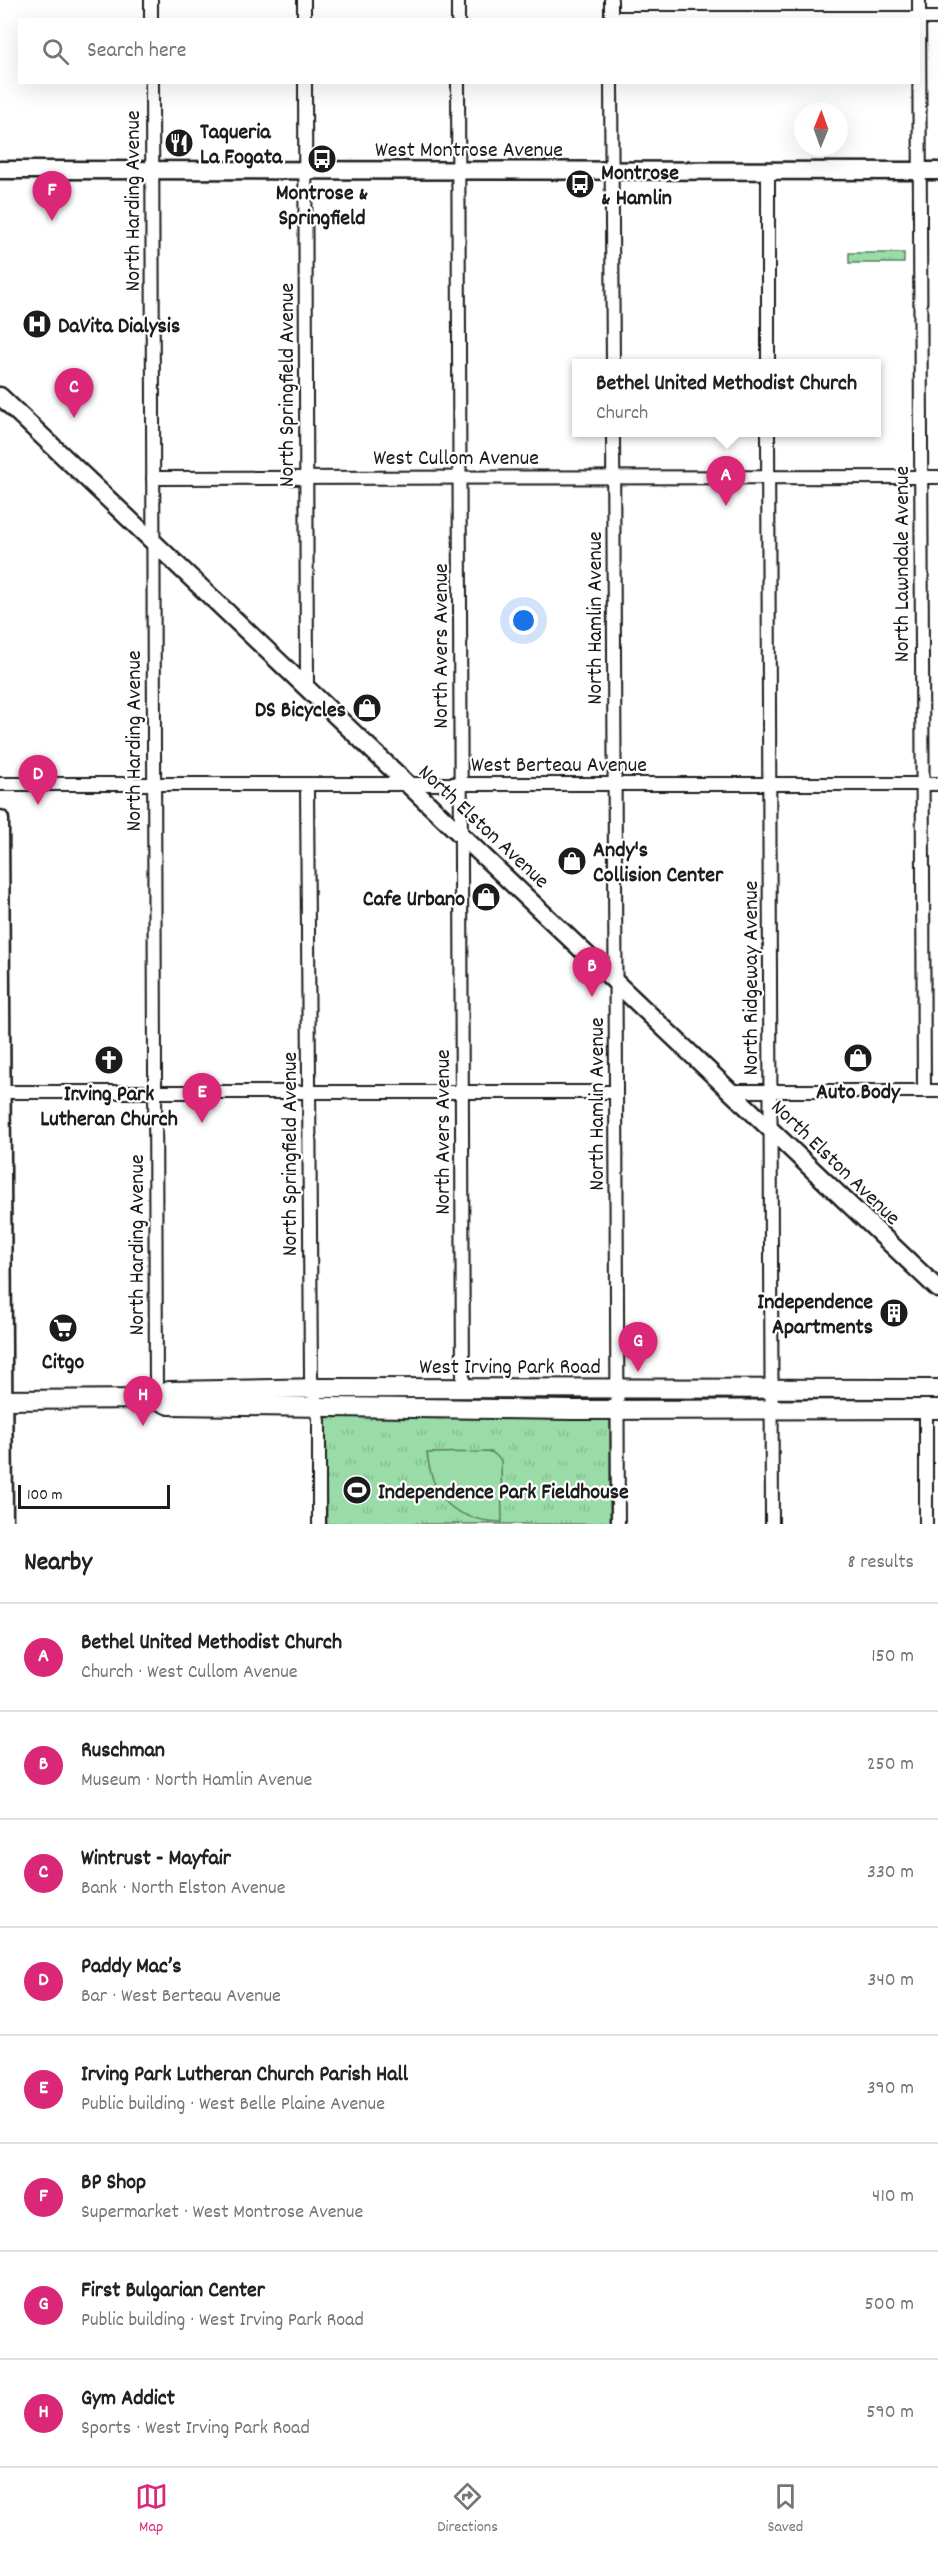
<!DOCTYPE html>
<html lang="en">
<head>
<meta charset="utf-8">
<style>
	:root { --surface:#fff; --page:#f2f2f2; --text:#222; --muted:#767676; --line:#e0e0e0; --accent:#db2777 }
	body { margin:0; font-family:Dekko,sans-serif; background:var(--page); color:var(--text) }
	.compass { position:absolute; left:794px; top:102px; width:54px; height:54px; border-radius:50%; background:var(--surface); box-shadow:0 6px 24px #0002; rotate:1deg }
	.scale { position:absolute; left:18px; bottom:15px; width:152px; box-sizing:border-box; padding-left:6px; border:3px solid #1c1c1c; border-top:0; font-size:16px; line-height:21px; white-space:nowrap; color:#1c1c1c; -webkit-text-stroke:4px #fff; paint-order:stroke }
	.you { position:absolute; left:524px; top:621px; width:21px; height:21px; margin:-15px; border:4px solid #fff; border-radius:50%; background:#1a73e8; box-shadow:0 0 0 9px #1a73e833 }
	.badge { display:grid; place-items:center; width:39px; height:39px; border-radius:50%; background:var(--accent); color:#fff; font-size:20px; font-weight:700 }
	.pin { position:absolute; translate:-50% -50px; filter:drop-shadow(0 2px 3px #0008) }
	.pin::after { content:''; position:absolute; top:32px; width:21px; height:18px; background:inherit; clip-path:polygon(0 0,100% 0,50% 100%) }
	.popup { position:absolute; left:572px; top:359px; width:309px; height:78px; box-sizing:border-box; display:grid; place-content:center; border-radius:0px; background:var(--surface); filter:drop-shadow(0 2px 4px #0005); font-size:20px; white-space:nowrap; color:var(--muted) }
	.popup b { font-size:22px; color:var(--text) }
	.popup::after { content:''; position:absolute; left:50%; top:100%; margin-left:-12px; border:12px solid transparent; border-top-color:var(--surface) }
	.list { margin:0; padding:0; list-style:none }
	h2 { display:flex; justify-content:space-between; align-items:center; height:78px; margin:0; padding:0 24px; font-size:26px }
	h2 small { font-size:20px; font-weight:400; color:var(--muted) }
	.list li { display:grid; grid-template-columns:39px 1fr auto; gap:18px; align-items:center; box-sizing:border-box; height:108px; padding:0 24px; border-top:2px solid var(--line) }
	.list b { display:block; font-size:22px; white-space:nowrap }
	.list p { margin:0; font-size:20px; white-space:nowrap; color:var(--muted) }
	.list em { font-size:20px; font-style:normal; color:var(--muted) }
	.icon { flex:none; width:33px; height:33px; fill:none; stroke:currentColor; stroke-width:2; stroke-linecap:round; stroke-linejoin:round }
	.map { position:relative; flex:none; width:938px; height:1524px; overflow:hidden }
	.search { position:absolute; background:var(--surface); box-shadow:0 6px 24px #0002; left:18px; right:18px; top:18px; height:66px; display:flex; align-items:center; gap:15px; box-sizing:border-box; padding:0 21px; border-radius:0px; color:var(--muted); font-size:22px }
	.sheet { height:942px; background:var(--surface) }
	nav { display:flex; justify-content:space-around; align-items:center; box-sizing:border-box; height:84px; border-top:2px solid var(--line); background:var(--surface); font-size:16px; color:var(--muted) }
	nav a { display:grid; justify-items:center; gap:3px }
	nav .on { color:var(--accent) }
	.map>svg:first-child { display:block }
	.grass { fill:url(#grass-tufts); stroke:#5a7c62; stroke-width:1.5 }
	.pitch { fill:#99dca7; stroke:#5a7c62; stroke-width:1.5 }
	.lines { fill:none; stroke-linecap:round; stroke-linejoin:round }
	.street-casing { stroke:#1c1c1c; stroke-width:16 }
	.secondary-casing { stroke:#1c1c1c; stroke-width:21 }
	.primary-casing { stroke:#1c1c1c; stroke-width:22 }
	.street { stroke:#fff; stroke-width:12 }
	.secondary { stroke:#fff; stroke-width:16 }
	.primary { stroke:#fff; stroke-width:18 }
	.labels { text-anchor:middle; stroke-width:4.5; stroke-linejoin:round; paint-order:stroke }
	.poi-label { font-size:22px; font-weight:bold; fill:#1c1c1c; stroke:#fff; text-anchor:start }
	.street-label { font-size:22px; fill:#1c1c1c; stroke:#fff }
</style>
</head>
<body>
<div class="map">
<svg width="938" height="1524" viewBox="0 0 938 1524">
	<defs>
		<pattern id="grass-tufts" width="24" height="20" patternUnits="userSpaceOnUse" patternTransform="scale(1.5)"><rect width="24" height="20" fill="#99dca7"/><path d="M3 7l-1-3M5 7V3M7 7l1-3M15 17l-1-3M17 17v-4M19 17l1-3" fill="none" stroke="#83bc8f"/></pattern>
	</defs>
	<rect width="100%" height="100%" fill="#fff"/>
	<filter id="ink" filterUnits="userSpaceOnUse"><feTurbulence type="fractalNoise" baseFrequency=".0167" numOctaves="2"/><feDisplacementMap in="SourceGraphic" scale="12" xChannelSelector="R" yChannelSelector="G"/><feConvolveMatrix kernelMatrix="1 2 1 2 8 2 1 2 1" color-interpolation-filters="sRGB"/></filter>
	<g filter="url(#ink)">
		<g class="grass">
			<rect x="849" y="253" width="55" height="10"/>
			<polygon points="610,1416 610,1524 327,1524 325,1417"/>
		</g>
		<path class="pitch" d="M492,1452L501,1460L502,1522C454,1520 433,1501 427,1453Z"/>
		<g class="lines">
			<g class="street-casing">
				<g id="street">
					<polyline points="151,0 151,20"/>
					<polyline points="304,0 304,20"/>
					<polyline points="458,0 458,20"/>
					<polyline points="611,0 611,20"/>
					<polyline points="919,0 924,1091"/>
					<polyline points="611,18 938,18"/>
					<polyline points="152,82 156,1399"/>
					<polyline points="305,82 307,687"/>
					<polyline points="458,82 463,1389"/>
					<polyline points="611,82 613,364"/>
					<polyline points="768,171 768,364"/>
					<polyline points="613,432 618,1524"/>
					<polyline points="768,432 772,1524"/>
					<polyline points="153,478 938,477"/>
					<polyline points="0,784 938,784"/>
					<polyline points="307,784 311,1377 319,1421 319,1524"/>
					<polyline points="732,1091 938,1091"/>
					<polyline points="0,1092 616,1092"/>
					<polyline points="926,1409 926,1524"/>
				</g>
			</g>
			<g class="secondary-casing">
				<g id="secondary">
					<polyline points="0,170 938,171"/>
					<polyline points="0,396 938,1289"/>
					<polyline points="0,819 4,1524"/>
				</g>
			</g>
			<g class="primary-casing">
				<g id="primary">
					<polyline points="156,1399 169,1391 323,1388 938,1389"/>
					<polyline points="0,1400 156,1399 169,1405 572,1410 938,1409"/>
				</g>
			</g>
			<use href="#street" class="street"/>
			<use href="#secondary" class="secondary"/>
			<use href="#primary" class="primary"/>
		</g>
	</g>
	<defs>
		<g id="restaurant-disc" transform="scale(1.5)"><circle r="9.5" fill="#1c1c1c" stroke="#fff"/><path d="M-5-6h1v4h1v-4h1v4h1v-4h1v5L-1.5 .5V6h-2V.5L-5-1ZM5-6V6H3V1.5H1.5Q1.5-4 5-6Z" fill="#fff"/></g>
		<g id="bus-disc" transform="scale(1.5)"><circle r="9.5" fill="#1c1c1c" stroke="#fff"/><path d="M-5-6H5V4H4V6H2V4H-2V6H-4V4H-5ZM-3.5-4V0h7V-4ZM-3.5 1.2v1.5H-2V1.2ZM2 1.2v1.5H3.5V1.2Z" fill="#fff"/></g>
		<g id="hospital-disc" transform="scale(1.5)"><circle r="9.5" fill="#1c1c1c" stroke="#fff"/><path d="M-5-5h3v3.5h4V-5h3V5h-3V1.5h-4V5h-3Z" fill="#fff"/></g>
		<g id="shop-disc" transform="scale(1.5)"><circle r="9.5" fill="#1c1c1c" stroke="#fff"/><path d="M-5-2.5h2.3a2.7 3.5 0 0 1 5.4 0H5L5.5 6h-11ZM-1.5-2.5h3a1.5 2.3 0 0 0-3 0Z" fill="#fff"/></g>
		<g id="church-disc" transform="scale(1.5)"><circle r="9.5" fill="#1c1c1c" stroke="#fff"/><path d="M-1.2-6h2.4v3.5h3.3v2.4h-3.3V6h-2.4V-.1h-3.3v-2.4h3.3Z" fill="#fff"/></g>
		<g id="building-disc" transform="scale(1.5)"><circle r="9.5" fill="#1c1c1c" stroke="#fff"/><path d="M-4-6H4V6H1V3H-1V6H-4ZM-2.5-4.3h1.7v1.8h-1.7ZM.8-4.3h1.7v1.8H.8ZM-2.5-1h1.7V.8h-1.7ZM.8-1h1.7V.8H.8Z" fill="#fff"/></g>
		<g id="supermarket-disc" transform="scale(1.5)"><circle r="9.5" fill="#1c1c1c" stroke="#fff"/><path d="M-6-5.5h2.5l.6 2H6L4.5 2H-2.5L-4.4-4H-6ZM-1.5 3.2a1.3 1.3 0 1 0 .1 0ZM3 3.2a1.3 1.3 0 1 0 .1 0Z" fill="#fff"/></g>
		<g id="stadium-disc" transform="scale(1.5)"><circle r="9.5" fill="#1c1c1c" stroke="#fff"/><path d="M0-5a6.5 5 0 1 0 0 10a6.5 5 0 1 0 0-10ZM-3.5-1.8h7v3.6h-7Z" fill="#fff"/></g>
	</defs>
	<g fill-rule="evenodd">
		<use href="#restaurant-disc" x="179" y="143"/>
		<use href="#bus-disc" x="322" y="159"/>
		<use href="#bus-disc" x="580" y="184"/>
		<use href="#hospital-disc" x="37" y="324"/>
		<use href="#shop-disc" x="367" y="708"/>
		<use href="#shop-disc" x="572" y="861"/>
		<use href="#shop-disc" x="486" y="897"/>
		<use href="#shop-disc" x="858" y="1058"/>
		<use href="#church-disc" x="109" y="1060"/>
		<use href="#building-disc" x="894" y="1313"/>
		<use href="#supermarket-disc" x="63" y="1328"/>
		<use href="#stadium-disc" x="357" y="1490"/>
	</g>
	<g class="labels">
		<g class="poi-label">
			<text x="200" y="138">Taqueria<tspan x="200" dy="25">La Fogata</tspan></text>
			<text x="601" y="179">Montrose<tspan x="601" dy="25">&amp; Hamlin</tspan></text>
			<text x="322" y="199" text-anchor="middle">Montrose &amp;<tspan x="322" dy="25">Springfield</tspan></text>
			<text x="58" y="332">DaVita Dialysis</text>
			<text x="346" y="716" text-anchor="end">DS Bicycles</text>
			<text x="593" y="856">Andy's<tspan x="593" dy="25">Collision Center</tspan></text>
			<text x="465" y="905" text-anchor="end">Cafe Urbano</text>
			<text x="858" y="1098" text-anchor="middle">Auto Body</text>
			<text x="109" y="1100" text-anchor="middle">Irving Park<tspan x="109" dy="25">Lutheran Church</tspan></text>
			<text x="873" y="1308" text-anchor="end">Independence<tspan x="873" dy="25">Apartments</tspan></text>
			<text x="63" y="1368" text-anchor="middle">Citgo</text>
			<text x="378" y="1498">Independence Park Fieldhouse</text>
		</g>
		<g class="street-label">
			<text x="469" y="156">West Montrose Avenue</text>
			<text transform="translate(131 201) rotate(-90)" y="8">North Harding Avenue</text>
			<text transform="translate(285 385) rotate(-90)" y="8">North Springfield Avenue</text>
			<text x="456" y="464">West Cullom Avenue</text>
			<text transform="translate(900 564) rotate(-90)" y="8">North Lawndale Avenue</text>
			<text transform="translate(593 618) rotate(-90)" y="8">North Hamlin Avenue</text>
			<text transform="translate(439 646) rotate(-90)" y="8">North Avers Avenue</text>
			<text transform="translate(132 741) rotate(-90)" y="8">North Harding Avenue</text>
			<text x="559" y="771">West Berteau Avenue</text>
			<text transform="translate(485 825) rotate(43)" y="8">North Elston Avenue</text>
			<text transform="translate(749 978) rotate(-90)" y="8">North Ridgeway Avenue</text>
			<text transform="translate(595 1104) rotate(-90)" y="8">North Hamlin Avenue</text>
			<text transform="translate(441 1132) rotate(-90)" y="8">North Avers Avenue</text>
			<text transform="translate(288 1154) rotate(-90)" y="8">North Springfield Avenue</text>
			<text transform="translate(837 1161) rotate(44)" y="8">North Elston Avenue</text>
			<text transform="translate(135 1245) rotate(-90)" y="8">North Harding Avenue</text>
			<text x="510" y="1373">West Irving Park Road</text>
		</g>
	</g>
</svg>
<svg class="compass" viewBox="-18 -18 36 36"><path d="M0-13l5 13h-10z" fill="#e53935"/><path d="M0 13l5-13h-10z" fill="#767676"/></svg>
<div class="scale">100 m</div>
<div class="you"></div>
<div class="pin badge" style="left:726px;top:506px">A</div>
<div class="popup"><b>Bethel United Methodist Church</b>Church</div>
<div class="pin badge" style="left:592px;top:997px">B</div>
<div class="pin badge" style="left:74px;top:418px">C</div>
<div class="pin badge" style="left:38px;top:805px">D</div>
<div class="pin badge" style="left:202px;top:1123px">E</div>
<div class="pin badge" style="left:52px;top:221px">F</div>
<div class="pin badge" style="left:638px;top:1372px">G</div>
<div class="pin badge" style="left:143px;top:1426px">H</div>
<div class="search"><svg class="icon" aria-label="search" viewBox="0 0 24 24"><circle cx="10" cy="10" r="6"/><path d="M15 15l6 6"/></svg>Search here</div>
</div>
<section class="sheet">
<h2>Nearby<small>8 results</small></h2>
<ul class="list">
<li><span class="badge">A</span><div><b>Bethel United Methodist Church</b><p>Church · West Cullom Avenue</p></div><em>150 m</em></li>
<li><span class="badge">B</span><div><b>Ruschman</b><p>Museum · North Hamlin Avenue</p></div><em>250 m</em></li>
<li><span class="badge">C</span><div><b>Wintrust - Mayfair</b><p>Bank · North Elston Avenue</p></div><em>330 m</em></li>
<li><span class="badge">D</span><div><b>Paddy Mac’s</b><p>Bar · West Berteau Avenue</p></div><em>340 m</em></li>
<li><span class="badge">E</span><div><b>Irving Park Lutheran Church Parish Hall</b><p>Public building · West Belle Plaine Avenue</p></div><em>390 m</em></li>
<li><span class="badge">F</span><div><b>BP Shop</b><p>Supermarket · West Montrose Avenue</p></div><em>410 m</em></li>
<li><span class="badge">G</span><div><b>First Bulgarian Center</b><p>Public building · West Irving Park Road</p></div><em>500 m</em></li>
<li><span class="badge">H</span><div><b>Gym Addict</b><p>Sports · West Irving Park Road</p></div><em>590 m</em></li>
</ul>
</section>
<nav>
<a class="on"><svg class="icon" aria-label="map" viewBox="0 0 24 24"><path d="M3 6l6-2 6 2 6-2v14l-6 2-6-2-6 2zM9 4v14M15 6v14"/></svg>Map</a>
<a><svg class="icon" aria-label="directions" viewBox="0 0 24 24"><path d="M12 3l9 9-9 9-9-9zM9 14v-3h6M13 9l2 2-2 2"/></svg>Directions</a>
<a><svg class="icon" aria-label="saved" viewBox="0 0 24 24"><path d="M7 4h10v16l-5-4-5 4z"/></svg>Saved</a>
</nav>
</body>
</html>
